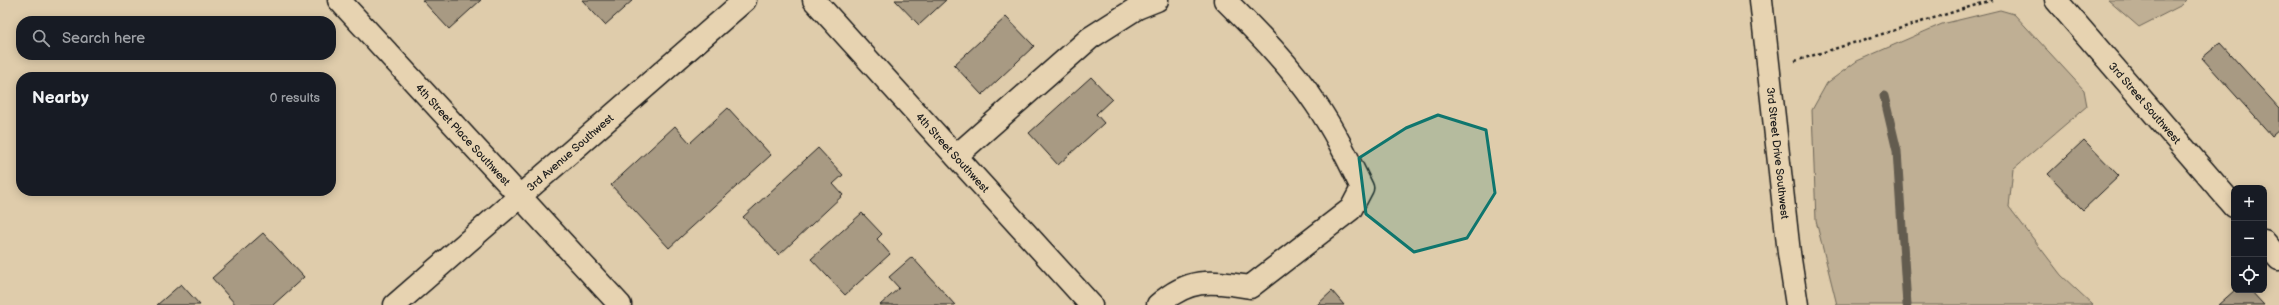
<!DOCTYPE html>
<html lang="en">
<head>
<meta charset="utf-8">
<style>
	:root { --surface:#171b24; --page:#242831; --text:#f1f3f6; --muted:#9ea1a6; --line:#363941 }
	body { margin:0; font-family:"Balsamiq Sans",sans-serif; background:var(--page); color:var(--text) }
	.controls { position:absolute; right:12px; bottom:12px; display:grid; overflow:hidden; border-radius:8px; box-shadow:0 2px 10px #0003 }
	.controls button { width:36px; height:36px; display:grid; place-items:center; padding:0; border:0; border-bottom:1px solid var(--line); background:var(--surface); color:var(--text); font:20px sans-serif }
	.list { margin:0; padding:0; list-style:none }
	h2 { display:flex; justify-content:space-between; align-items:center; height:52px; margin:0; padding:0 16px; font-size:17px }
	h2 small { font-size:13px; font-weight:400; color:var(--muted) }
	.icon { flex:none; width:22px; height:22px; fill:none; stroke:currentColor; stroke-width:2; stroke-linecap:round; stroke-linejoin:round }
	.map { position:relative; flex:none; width:2279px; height:305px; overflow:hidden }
	.search { position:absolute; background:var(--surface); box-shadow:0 2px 10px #0003; left:16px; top:16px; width:320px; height:44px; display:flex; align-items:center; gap:10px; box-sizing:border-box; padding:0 14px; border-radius:16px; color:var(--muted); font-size:15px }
	.panel { position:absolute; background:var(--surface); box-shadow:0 2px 10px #0003; left:16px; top:72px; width:320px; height:124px; border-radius:16px }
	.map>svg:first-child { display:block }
	.green { fill:#bfaf94; stroke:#6e6658 }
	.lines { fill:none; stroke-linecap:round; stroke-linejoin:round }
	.stream { stroke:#635c50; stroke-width:9 }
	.building { fill:#a89a83; stroke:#1c1c1c }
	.minor-casing { stroke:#1c1c1c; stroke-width:25 }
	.major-casing { stroke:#1c1c1c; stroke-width:25 }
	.path { stroke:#1c1c1c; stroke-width:2.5; stroke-dasharray:3 3; stroke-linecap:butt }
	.minor { stroke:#e7d3b1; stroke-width:22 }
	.major { stroke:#e7d3b1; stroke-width:22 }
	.marked { fill:#0f766e; fill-opacity:0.2; stroke:#0f766e; stroke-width:3; stroke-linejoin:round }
	.labels { text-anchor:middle; stroke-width:3; stroke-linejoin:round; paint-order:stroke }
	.street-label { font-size:11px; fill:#1c1c1c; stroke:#e7d3b1 }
</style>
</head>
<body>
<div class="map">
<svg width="2279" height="305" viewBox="0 0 2279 305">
	<rect width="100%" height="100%" fill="#dfccab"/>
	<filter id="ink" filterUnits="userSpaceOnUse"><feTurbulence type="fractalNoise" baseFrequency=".025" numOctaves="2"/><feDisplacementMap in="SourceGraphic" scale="8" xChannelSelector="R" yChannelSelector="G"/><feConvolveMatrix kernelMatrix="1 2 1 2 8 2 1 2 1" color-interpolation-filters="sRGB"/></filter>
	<g filter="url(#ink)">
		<g class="green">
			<polygon points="2108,0 2187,0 2182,5 2139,27"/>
			<polygon points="2000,10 2014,14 2084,90 2087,106 2013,169 2009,207 2061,275 2093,305 1837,305 1816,221 1812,110 1827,83 1857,61 1942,24"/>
		</g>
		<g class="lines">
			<polyline class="stream" points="1884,96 1897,151 1907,305"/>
		</g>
		<g class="building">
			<polygon points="422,0 481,0 449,29"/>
			<polygon points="582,0 633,0 605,25"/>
			<polygon points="895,0 946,0 919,25"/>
			<polygon points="1006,17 1034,46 982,95 954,65"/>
			<polygon points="2220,43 2279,108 2279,130 2272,136 2202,58"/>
			<polygon points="1091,77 1112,99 1096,114 1104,123 1058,165 1029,133"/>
			<polygon points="728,108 771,155 669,248 611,185 675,126 690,143"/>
			<polygon points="2084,140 2119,176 2083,210 2048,174"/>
			<polygon points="818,148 843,175 833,184 843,195 779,255 743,217"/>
			<polygon points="862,213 882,234 877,239 890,254 845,295 811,259"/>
			<polygon points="263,233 304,277 273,305 236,305 212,278"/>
			<polygon points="912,257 955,305 880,305 899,288 889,277"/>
			<polygon points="181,284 200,305 157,305"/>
			<polygon points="2235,290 2250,290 2264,305 2218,305"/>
			<polygon points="1332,291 1344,305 1317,305"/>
		</g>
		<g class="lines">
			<g class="minor-casing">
				<g id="minor">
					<path id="s1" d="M339,0L620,305"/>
					<path id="s2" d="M1761,0L1789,253L1797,305"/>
					<path id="s3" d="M2056,0L2234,206"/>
					<polyline points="956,156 1090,38 1137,8 1157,0"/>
					<polyline points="2264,241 2279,259"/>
					<path id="s4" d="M395,305L745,0"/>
					<path d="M1158,305C1190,277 1210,281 1250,287L1351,209L1362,188C1348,159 1334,130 1316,104C1291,66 1257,32 1225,0"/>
				</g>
			</g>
			<g class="major-casing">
				<g id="major">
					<path id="s5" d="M814,0L1091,305"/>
				</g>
			</g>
			<polyline class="path" points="1795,61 1992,0"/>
			<use href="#minor" class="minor"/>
			<use href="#major" class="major"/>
		</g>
	</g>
	<path class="marked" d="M1438,115L1486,130L1495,193L1467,238L1414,252L1366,214L1359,158L1406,128Z"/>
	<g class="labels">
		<g class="street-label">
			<text dy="4" stroke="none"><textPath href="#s3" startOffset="136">3rd Street Southwest</textPath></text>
			<text dy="4" stroke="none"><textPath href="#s1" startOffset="183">4th Street Place Southwest</textPath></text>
			<text dy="4" stroke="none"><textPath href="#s4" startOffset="232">3rd Avenue Southwest</textPath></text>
			<text dy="4" stroke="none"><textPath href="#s5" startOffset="206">4th Street Southwest</textPath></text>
			<text dy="4" stroke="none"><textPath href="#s2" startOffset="154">3rd Street Drive Southwest</textPath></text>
		</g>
	</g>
</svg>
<div class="controls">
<button>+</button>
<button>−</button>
<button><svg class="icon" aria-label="locate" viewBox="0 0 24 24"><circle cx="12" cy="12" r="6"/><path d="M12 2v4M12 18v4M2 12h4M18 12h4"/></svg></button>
</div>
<div class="search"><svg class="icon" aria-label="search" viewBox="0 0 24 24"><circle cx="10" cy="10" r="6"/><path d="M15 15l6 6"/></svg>Search here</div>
<section class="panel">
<h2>Nearby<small>0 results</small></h2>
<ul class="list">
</ul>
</section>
</div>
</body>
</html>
